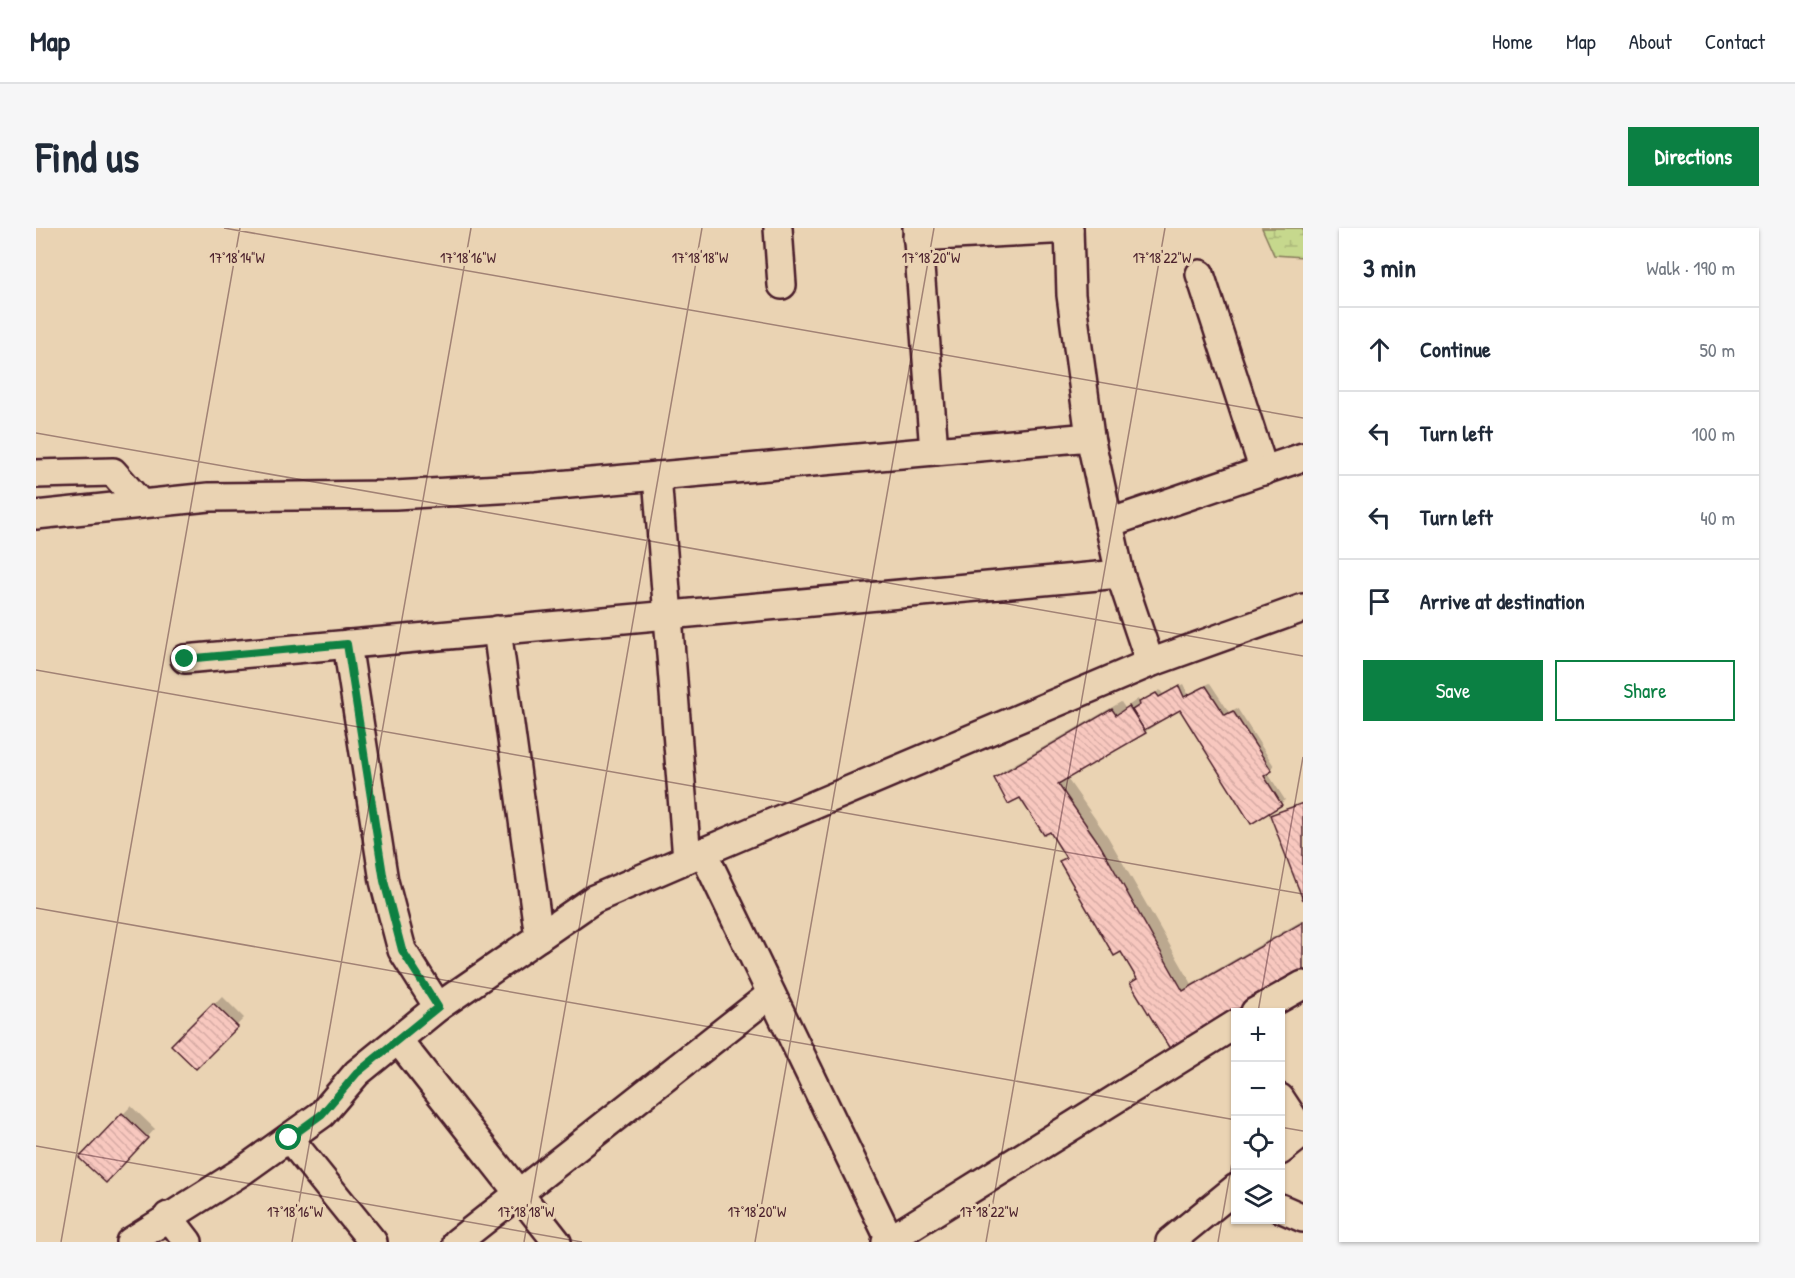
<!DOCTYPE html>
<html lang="en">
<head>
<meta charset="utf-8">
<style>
	:root { --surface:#fff; --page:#f6f6f7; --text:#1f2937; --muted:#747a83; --line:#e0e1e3; --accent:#0b8043 }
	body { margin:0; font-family:"Patrick Hand",sans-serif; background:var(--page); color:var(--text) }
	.controls { position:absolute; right:18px; bottom:18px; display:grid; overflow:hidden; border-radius:0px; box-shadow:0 2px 4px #0004 }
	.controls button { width:54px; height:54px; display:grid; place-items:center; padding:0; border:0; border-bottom:2px solid var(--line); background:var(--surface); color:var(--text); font:30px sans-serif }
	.stop { position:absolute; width:18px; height:18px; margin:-14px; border:4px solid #0b8043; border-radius:50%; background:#fff }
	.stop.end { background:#0b8043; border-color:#fff; box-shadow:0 2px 6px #0008 }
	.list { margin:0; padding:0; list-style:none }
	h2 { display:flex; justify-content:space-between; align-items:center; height:78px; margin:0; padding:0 24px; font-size:26px }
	h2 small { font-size:20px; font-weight:400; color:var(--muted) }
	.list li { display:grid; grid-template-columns:39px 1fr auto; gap:18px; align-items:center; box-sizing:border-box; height:84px; padding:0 24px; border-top:2px solid var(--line) }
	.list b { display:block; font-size:22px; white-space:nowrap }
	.list em { font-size:20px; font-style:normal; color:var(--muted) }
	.actions { display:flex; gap:12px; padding:18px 24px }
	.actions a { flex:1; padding:14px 0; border:2px solid var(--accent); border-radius:0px; text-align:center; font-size:21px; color:var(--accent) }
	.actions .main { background:var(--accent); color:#fff }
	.icon { flex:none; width:33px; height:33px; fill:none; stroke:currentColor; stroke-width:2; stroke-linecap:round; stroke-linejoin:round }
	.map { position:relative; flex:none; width:1267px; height:1014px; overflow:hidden; border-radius:0px }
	header { display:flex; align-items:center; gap:36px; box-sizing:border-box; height:84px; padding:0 30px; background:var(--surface); border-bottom:2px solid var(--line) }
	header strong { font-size:28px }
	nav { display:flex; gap:33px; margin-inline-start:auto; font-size:21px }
	.intro { display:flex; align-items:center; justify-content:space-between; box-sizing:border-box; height:144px; padding:0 36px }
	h1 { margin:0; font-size:42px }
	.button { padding:15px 27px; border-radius:0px; background:var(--accent); color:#fff; font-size:21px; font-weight:700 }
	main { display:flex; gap:36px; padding:0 36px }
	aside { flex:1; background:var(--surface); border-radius:0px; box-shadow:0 2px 4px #0004 }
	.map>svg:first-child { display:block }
	.wetland { fill:url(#wetland-marsh); stroke:#887c5c; stroke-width:1.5 }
	.shadow { fill:#0003 }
	.building { fill:url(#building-back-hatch); stroke:#4a1f2b; stroke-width:1.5 }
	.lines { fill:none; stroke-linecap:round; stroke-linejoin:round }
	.street-casing { stroke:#4a1f2b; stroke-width:32 }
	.street { stroke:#ead3b3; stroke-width:27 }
	.route { stroke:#0b8043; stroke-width:8 }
	.ticks { fill:none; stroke:#4a1f2b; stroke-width:1.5; stroke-opacity:0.45 }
	.ticks-label { font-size:15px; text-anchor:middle; fill:#4a1f2b; stroke:#ead3b3; stroke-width:6; stroke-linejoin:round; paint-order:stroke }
</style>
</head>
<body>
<header>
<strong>Map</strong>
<nav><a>Home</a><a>Map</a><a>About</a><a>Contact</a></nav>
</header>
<div class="intro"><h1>Find us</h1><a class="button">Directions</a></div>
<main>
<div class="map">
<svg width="1267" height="1014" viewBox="0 0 1267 1014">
	<defs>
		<pattern id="wetland-marsh" width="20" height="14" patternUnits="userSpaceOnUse" patternTransform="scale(1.5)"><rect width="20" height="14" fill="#c6d88d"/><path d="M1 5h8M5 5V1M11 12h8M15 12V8" fill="none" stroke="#acb97a"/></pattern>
		<pattern id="building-back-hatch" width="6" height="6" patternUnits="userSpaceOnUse" patternTransform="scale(1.5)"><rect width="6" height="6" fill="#f8c8bf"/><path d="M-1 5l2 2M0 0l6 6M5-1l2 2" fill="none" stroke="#d6aba4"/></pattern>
	</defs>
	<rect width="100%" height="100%" fill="#ead3b3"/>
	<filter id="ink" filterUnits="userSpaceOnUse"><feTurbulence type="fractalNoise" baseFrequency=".0167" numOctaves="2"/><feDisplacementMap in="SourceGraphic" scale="12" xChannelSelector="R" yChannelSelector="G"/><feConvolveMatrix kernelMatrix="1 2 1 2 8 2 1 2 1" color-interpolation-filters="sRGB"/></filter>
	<g filter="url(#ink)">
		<polygon class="wetland" points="1226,0 1267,0 1267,29 1238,27"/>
		<g class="shadow">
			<polygon points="1174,455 1193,484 1201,480 1238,538 1231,544 1249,572 1245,575 1144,480 1109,504 1030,549 1072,609 1156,756 1267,692 1267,742 1135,819 1096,756 1102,750 1025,633 1030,628 1015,602 985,567 960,550 968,542 1085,474 1089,480 1102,471 1104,475 1124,462 1127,466 1147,456 1152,466"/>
			<polygon points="1267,574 1267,668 1236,588"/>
			<polygon points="186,768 208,790 160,839 138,817"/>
			<polygon points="95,878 119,901 78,945 45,930"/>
		</g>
		<g class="building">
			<polygon points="1143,458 1148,469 1170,458 1189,487 1197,483 1236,543 1228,548 1246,577 1215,596 1144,482 1108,502 1096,482 1104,477 1103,474 1120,465 1123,469"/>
			<polygon points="1093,478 1110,505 1022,556 1064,617 1147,763 1267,694 1267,743 1134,821 1094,755 1101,751 1085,724 1078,728 1023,633 1030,630 1014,604 1008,607 984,570 972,576 958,550 1076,481 1080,487"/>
			<polygon points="1267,575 1267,672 1234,587"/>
			<polygon points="177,775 202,799 160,841 135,817"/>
			<polygon points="86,885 112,910 70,955 43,930"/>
		</g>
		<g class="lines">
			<g class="street-casing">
				<g id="street">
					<polyline points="742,0 746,57"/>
					<polyline points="881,0 898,223"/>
					<polyline points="1033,0 1035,67 1054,209 1084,346 1114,435"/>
					<polyline points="881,9 1033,1"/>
					<polyline points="1164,46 1228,243"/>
					<polyline points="0,246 77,244 105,276"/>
					<polyline points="621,248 651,631"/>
					<polyline points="0,287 173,269 359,267 500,259 1054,209"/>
					<polyline points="1073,295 1267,229"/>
					<polyline points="461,402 503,709"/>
					<polyline points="311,416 348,653 366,722 402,779"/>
					<polyline points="149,431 1084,346"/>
					<polyline points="1219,784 1267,757"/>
					<polyline points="362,812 521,1014"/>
					<polyline points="1244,870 1267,905 1244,923"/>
					<polyline points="253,910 337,1014"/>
					<polyline points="1244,980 1267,990"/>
					<polyline points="132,988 152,1014"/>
					<polyline points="94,1014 205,944 286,886 321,845 402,779 558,671 667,624"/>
					<polyline points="421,1014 735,766"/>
					<polyline points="850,1014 1200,796"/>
					<polyline points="855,1014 667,624 1114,435 1267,380"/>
					<polyline points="1134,1014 1200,960"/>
				</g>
			</g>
			<use href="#street" class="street"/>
		</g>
	</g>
	<g class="lines" filter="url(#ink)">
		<polyline class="route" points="149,431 311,416 348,653 366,722 402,779 321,845 286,886 253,910"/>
	</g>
	<path class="ticks" d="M188,0L1267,190M0,205L1267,428M0,442L1267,666M0,680L1200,892M1222,784L1267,529M1244,899L1267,903M0,918L546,1014M25,1014L204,0M256,1014L435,0M488,1014L666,0M719,1014L898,0M950,1014L1129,0M1182,1014L1200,912"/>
	<g class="ticks-label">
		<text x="201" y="35">17°18'14"W</text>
		<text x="432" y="35">17°18'16"W</text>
		<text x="664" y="35">17°18'18"W</text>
		<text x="895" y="35">17°18'20"W</text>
		<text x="1126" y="35">17°18'22"W</text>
		<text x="259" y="989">17°18'16"W</text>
		<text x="490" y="989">17°18'18"W</text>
		<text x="721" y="989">17°18'20"W</text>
		<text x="953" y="989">17°18'22"W</text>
	</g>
</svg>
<div class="controls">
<button>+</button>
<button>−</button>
<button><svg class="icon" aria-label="locate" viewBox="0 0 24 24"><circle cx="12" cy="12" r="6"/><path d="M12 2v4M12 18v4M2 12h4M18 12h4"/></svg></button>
<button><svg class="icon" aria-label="layers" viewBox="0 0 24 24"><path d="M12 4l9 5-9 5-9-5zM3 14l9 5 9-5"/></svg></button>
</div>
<div class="stop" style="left:253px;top:910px"></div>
<div class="stop end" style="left:149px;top:431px"></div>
</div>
<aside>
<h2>3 min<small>Walk · 190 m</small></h2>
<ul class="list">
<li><svg class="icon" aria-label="ahead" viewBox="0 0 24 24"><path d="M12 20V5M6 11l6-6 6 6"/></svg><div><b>Continue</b></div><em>50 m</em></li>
<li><svg class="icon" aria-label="left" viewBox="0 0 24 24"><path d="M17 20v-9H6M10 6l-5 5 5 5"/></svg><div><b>Turn left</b></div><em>100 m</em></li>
<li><svg class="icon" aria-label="left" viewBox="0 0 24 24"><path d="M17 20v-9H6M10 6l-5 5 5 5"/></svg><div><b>Turn left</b></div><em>40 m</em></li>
<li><svg class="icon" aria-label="arrive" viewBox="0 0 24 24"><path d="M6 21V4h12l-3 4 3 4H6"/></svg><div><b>Arrive at destination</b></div></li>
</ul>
<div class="actions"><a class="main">Save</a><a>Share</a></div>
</aside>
</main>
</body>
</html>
